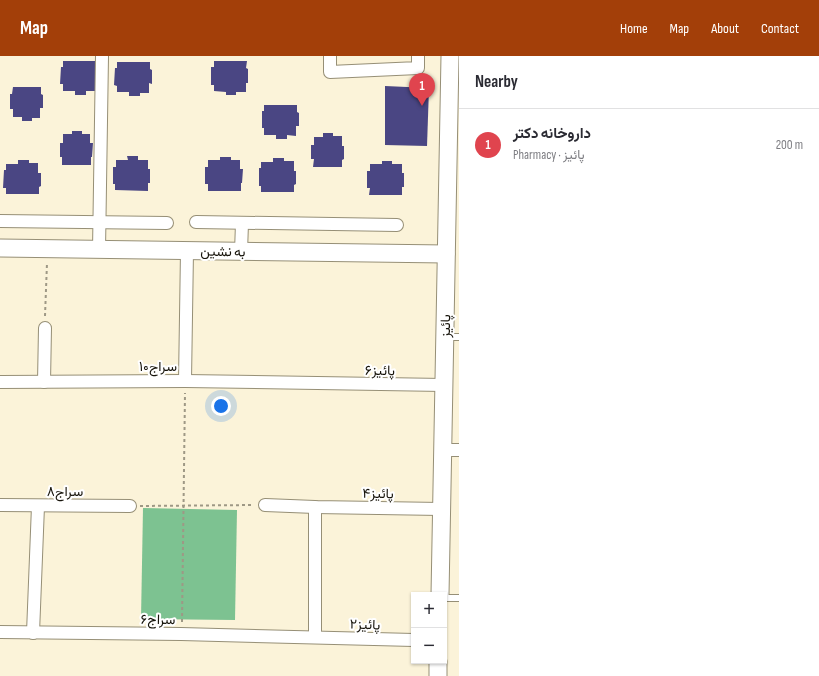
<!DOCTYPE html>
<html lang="en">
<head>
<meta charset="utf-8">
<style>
	:root { --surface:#fff; --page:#f7f7f7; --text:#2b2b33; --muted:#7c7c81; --line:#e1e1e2; --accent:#a33f09 }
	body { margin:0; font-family:"Sofia Sans Condensed",Vazirmatn,sans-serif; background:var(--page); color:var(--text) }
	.controls { position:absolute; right:12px; bottom:12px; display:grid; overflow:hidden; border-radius:0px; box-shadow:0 1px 3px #0004 }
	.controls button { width:36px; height:36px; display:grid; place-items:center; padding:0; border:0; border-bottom:1px solid var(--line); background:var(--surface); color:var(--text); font:20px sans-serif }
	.you { position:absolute; left:221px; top:350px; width:14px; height:14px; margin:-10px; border:3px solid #fff; border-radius:50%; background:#1a73e8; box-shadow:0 0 0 6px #1a73e833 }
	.badge { display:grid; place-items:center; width:26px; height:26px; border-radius:50%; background:var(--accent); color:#fff; font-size:13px; font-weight:700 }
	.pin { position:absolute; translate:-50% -33px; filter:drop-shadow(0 1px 2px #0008) }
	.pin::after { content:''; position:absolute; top:21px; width:14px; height:12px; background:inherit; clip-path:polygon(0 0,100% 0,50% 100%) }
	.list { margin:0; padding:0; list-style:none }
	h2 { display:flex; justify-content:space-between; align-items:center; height:52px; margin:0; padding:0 16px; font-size:17px }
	h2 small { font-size:13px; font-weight:400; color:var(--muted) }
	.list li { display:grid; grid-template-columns:26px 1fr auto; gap:12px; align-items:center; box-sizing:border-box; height:72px; padding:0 16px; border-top:1px solid var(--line) }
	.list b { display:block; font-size:15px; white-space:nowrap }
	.list p { margin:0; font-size:13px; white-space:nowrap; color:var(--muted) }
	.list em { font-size:13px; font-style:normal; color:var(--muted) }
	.map { position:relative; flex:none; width:459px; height:620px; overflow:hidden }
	header { display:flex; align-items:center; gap:24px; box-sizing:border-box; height:56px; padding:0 20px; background:var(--accent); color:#fff }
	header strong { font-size:19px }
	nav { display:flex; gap:22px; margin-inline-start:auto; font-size:14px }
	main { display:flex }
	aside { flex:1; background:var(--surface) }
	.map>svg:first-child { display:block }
	.forest { fill:#7dc291 }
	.building { fill:#4a4683 }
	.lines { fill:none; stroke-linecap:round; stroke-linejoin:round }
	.lane-casing { stroke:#968f76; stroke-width:8 }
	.street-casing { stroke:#968f76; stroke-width:14 }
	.secondary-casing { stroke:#968f76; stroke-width:19 }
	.path { stroke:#9e9885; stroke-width:2; stroke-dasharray:3 3; stroke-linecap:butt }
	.lane { stroke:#fff; stroke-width:6 }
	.street { stroke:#fff; stroke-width:12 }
	.secondary { stroke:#fff; stroke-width:17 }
	.labels { text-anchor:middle; stroke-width:4; stroke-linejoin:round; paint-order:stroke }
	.street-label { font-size:14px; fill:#16130a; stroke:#fff }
</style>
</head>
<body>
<header>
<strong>Map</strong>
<nav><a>Home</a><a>Map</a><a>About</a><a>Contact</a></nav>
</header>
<main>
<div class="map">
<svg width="459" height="620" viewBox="0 0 459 620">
	<rect width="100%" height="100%" fill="#fbf3d9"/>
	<polygon class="forest" points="143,452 237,454 235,564 141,563"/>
	<g class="building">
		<polygon points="63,5 96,5 97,26 95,26 95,35 86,35 86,39 75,39 75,35 63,35 63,28 60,28 61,11 63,11"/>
		<polygon points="214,5 247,5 246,12 248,13 248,27 246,27 246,36 236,36 236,39 226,39 226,36 214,35 214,29 211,29 211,11 214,11"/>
		<polygon points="117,6 150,6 150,13 152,14 152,28 149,27 149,37 140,37 140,40 129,40 129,36 117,36 117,30 114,29 115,12 117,12"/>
		<polygon points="385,30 429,32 427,90 385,89"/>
		<polygon points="13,31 41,31 41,38 43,39 43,52 40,52 40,62 32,62 32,65 22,65 22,61 13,61 13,53 10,53 10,38 12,38"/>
		<polygon points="264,49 297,49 297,56 299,57 299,70 296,70 296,80 287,79 287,83 276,83 276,79 264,79 264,72 262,72 262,55 264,55"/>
		<polygon points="72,75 82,75 82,78 90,78 90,87 93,87 92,101 91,101 91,109 62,109 62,101 60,101 60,87 63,87 63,78 72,78"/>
		<polygon points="323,77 333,77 333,80 342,80 342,90 344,90 344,103 342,104 342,111 313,111 314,103 311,103 311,89 314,89 314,81 323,81"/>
		<polygon points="127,100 138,100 138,104 148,104 148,113 150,113 150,127 148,127 148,135 115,134 115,128 113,128 113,111 116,111 116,104 128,104"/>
		<polygon points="220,101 231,101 231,104 240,104 240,113 243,113 242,127 241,127 241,135 208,135 208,128 205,128 205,111 208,111 208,104 220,104"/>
		<polygon points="273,102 284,102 284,105 294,105 294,115 296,115 296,128 294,129 294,136 261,136 261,130 259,130 259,112 261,112 261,106 273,106"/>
		<polygon points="18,104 29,104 29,107 38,107 38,117 41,117 41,130 39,131 39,138 6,138 6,132 3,132 4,114 6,114 6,108 18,108"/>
		<polygon points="382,105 392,105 392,108 402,108 402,117 404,117 404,131 402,131 402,139 369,139 370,132 367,132 367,115 370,115 370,108 382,108"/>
	</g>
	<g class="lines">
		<g class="lane-casing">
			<g id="lane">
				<polyline points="446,281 459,281"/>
				<polyline points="444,542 459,542"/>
			</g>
		</g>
		<g class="street-casing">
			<g id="street">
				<polyline points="330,0 330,16 418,12 418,0"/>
				<polyline points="0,165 167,167"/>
				<polyline points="196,166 397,169"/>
				<polyline points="99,194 102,0"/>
				<polyline points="241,196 242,167"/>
				<polyline points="185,325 187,195"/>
				<polyline points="0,326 185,325 444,329"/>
				<polyline points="44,326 45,272"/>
				<polyline points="442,394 459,394"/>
				<polyline points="0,449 130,450"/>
				<polyline points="265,449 315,451 441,453"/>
				<polyline points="0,576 181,578 414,584"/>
				<polyline points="33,577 38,450"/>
				<polyline points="315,581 315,451"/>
			</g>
		</g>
		<g class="secondary-casing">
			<g id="secondary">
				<polyline points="0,192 446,198"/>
				<polyline points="440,539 450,0"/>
				<polyline points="438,620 438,605"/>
			</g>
		</g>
		<g class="path">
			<polyline points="45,260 47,207"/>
			<polyline points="140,450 254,449"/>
			<polyline points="182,566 185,337"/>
		</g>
		<use href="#lane" class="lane"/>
		<use href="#street" class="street"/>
		<use href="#secondary" class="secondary"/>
	</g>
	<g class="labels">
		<g class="street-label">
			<text transform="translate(223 195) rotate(1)" y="5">به نشین</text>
			<text transform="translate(445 270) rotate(-89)" y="5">پائیز</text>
			<text x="158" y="315">سراج۱۰</text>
			<text transform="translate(380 314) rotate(1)" y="5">پائیز۶</text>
			<text x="65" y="440">سراج۸</text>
			<text transform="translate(378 437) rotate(1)" y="5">پائیز۴</text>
			<text transform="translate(158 563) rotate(1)" y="5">سراج۶</text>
			<text transform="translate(365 568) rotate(2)" y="5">پائیز۲</text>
		</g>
	</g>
</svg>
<div class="controls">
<button>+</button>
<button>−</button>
</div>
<div class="you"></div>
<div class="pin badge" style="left:422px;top:50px;background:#e0444e">1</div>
</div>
<aside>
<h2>Nearby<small></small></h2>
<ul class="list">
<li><span class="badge" style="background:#e0444e">1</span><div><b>داروخانه دکتر</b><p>Pharmacy · پائیز</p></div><em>200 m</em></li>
</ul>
</aside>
</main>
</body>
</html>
